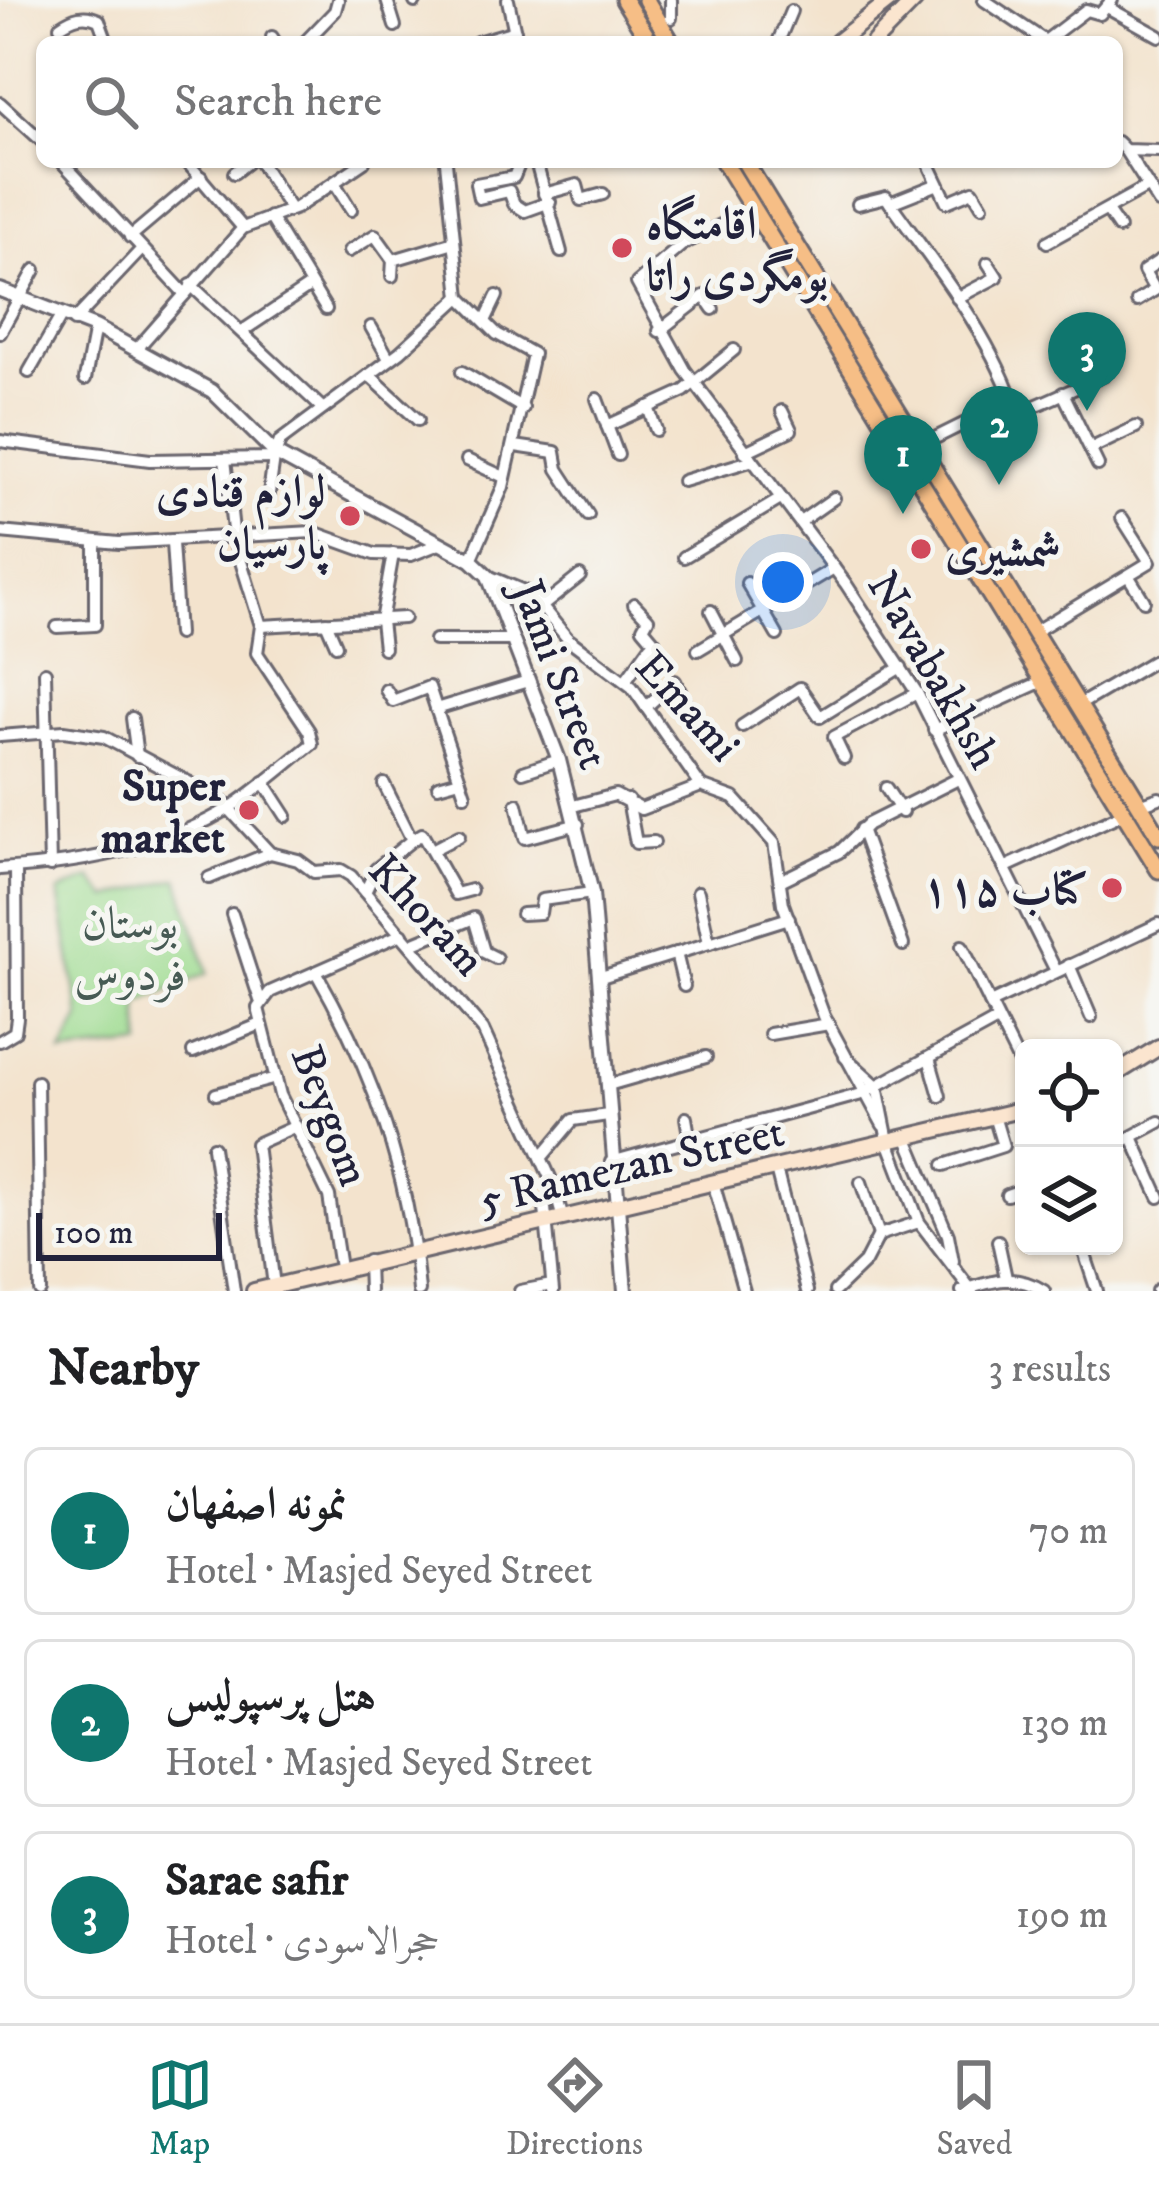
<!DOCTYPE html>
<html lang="en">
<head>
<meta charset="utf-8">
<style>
	:root { --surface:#fff; --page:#f2f2f2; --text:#202124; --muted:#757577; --line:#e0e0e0; --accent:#0f766e }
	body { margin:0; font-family:"IM FELL DW Pica",Amiri,serif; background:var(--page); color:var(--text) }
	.controls { position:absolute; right:36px; bottom:36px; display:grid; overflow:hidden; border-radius:18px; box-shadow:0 3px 9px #0004 }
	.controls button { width:108px; height:108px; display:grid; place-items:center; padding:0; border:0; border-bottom:3px solid var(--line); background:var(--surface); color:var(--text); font:60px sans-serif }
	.scale { position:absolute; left:36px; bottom:30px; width:186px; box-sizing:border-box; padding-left:12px; border:6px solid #22223b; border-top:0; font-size:33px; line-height:42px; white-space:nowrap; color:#22223b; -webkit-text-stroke:9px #f6f6f2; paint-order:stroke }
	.you { position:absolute; left:783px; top:582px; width:42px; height:42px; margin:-30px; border:9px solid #fff; border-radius:50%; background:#1a73e8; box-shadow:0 0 0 18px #1a73e833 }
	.badge { display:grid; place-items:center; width:78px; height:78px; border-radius:50%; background:var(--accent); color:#fff; font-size:39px; font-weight:700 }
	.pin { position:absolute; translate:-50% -99px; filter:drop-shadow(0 3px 6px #0008) }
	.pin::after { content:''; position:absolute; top:63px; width:42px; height:36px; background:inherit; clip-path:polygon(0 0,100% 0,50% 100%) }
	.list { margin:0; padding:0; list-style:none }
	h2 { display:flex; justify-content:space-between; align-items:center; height:156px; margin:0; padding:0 48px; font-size:51px }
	h2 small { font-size:39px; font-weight:400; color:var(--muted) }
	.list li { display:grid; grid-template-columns:78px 1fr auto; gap:36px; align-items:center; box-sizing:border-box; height:168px; margin:0 24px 24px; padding:0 24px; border:3px solid var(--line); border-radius:18px }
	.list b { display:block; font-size:45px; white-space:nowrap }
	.list p { margin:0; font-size:39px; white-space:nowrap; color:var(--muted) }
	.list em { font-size:39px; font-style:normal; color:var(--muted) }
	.icon { flex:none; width:66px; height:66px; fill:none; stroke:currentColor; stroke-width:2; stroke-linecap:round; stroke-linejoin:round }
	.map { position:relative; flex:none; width:1159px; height:1291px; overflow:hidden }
	.search { position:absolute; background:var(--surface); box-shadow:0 3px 9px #0004; left:36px; right:36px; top:36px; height:132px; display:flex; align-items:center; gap:30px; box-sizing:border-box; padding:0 42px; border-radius:18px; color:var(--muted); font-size:45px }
	.sheet { height:732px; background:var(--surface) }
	nav { display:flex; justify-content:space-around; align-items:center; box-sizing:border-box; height:168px; border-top:3px solid var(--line); background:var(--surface); font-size:33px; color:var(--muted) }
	nav a { display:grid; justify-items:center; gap:6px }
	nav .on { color:var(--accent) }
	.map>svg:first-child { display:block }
	.green { fill:#9edb90; stroke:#607e66; stroke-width:3 }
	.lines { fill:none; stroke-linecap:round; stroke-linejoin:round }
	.minor-casing { stroke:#6b666e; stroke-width:16 }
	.tertiary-casing { stroke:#6b666e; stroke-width:18 }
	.secondary-casing { stroke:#6b666e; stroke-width:20 }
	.primary-casing { stroke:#6b666e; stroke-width:21 }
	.minor { stroke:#fff; stroke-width:10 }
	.tertiary { stroke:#fff; stroke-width:12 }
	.secondary { stroke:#fbe5cf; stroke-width:14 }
	.primary { stroke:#f6be86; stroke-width:15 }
	.poi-dot { fill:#d1495b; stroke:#f6f6f2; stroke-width:4.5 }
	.labels { text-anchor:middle; stroke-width:10; stroke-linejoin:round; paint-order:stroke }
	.poi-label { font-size:45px; font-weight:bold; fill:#22223b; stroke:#f6f6f2; text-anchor:end }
	.street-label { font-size:45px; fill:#22223b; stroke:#f6f6f2 }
	.park-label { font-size:45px; fill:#475a54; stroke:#f6f6f2 }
</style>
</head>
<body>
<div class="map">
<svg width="1159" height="1291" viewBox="0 0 1159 1291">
	<rect width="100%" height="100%" fill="#f6f6f2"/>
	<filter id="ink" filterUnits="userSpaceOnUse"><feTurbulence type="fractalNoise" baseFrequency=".00833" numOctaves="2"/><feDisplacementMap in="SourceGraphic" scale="24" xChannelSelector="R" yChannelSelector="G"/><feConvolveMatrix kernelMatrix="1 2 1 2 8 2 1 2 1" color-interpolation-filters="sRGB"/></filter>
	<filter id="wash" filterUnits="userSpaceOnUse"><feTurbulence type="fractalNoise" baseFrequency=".004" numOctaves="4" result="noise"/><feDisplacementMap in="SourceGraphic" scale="48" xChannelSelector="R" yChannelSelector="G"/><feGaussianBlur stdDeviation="2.7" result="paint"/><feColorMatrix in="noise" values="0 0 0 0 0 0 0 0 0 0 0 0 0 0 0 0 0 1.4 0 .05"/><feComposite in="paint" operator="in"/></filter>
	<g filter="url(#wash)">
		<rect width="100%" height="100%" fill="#f3e3cd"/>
		<polygon class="green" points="91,878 108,898 178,878 208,973 138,1004 142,1045 62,1054 80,1018 59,892"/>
	</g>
	<g filter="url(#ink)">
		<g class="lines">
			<g class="minor-casing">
				<g id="minor">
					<polyline points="387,0 395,26"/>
					<polyline points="415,0 415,2"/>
					<polyline points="508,0 517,42"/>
					<polyline points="671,0 671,18"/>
					<polyline points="984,0 1045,41"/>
					<polyline points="1107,7 1159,36"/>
					<path d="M60,26C73,17 84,13 99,20L107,42"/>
					<polyline points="272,37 275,42"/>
					<polyline points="305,42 335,11 338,0"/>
					<polyline points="477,42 515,31"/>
					<polyline points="778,42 791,11"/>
					<polyline points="1044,42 1086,10 1100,14 1112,0"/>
					<polyline points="0,103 42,141"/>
					<polyline points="1117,142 1125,150 1159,151"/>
					<polyline points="1125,150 1159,203"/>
					<polyline points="62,162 185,294"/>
					<polyline points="187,162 243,228"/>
					<polyline points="260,162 289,207"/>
					<polyline points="446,162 460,297 497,334 533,354 503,487 471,560"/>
					<polyline points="520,162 514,177 476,184 479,198 509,191 514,204 525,211 550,202"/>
					<polyline points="536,162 561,252"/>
					<polyline points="928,162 947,202 973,191 982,206"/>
					<polyline points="234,173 248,162"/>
					<polyline points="335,184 351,210"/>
					<polyline points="544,194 577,185 581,200 603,194"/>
					<polyline points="890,203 938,184"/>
					<path d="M858,204L886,197C934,265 991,333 1017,414L1103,376L1094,355"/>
					<polyline points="1108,212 1119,228"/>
					<polyline points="270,217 326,309"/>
					<polyline points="737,217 683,244 637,283 685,370 846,584 917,693 1056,971"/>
					<polyline points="130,237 201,177"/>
					<polyline points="1047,242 1147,187"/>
					<polyline points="349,251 375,235 393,260"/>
					<polyline points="392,276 393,260 454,242"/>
					<polyline points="191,285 322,408"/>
					<polyline points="957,298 997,277 988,263"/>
					<polyline points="1137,301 1155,290 1144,271 1159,261"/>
					<polyline points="74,321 140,251"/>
					<polyline points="485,321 497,296"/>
					<polyline points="371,327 388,357"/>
					<polyline points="244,330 310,286"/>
					<polyline points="659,331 704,296 713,309"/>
					<polyline points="0,333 35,270"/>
					<polyline points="136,350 243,228 296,208 364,162"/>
					<polyline points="29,372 61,316"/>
					<polyline points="462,372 523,408"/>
					<polyline points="369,375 418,420"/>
					<polyline points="85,379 95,327"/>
					<polyline points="1063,393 1098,465"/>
					<polyline points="597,399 618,455"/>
					<polyline points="648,407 656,430"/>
					<polyline points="607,426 684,391 734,350"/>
					<polyline points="0,441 150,460 274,458 280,441 400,352 460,297"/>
					<polyline points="515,446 555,452 558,469 588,515"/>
					<polyline points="919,446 1012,400"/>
					<polyline points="1090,449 1136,427"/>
					<polyline points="745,452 791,430 782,411"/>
					<polyline points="467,460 504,477"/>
					<polyline points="683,481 750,461"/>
					<polyline points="268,500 274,458"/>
					<polyline points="800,522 834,498"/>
					<polyline points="0,532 119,543 313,532 374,554 411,555 439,544"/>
					<polyline points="172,543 178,634"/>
					<polyline points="684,557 779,500"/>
					<polyline points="488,576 531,594 568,639 632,687 701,786 734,798 774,843 783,904 824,1016 883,1125"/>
					<polyline points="1129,577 1144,601"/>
					<polyline points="747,583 777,635"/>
					<polyline points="541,607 580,576"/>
					<polyline points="711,611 737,661"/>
					<polyline points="326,622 336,645"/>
					<polyline points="261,626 404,618"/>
					<polyline points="57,627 95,625 95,542"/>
					<polyline points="1034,632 1150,562 1122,518"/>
					<polyline points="435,640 512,640"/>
					<polyline points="384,648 381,621 393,554"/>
					<polyline points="698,650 834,568"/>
					<polyline points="45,672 50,866"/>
					<polyline points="625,681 654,641 643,628 648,619 634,604"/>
					<polyline points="386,690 393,701 429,687 465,795"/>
					<polyline points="1079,705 1159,658"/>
					<polyline points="646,707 675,681 688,708"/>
					<polyline points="436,709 528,681"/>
					<polyline points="132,718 137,756"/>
					<polyline points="742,726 800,688 820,717 901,667"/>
					<polyline points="934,730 1043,681"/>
					<polyline points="0,736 64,731 104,737 220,799 270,853 298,860 314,872 341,870 351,876 483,1030 553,1184 563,1219"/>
					<polyline points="844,758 834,737 917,693"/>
					<polyline points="523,772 559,760"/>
					<polyline points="264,782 286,816"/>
					<polyline points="438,786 460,780"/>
					<polyline points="886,788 902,812"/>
					<polyline points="628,800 636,843 654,842"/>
					<polyline points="517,804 525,838 578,824"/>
					<polyline points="1140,805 1159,798"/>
					<polyline points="573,806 615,795 641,809 701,786"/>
					<polyline points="861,829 903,945"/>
					<polyline points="412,840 422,834 456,894 471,890"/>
					<polyline points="432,850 459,836"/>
					<polyline points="1006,867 1124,813"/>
					<path d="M0,869C76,864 165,849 231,807C259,789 285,765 312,744L309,731L257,653L261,626L234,539L225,459"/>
					<polyline points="209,878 270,853"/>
					<polyline points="780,881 839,852 868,824 958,779"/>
					<polyline points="365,892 376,869 412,840 384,784"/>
					<polyline points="698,892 709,943"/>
					<polyline points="232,914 260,1000"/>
					<polyline points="522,914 540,913 542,900 592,893"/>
					<polyline points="414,943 474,918 484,952 496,958"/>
					<polyline points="962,946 1024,1072"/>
					<polyline points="676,953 684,986"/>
					<polyline points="1069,965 1091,1017"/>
					<path d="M316,972C374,1073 409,1174 419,1291"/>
					<polyline points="601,977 789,918"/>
					<polyline points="990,1003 1159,924"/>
					<polyline points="770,1034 829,1024"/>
					<polyline points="0,1041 15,1032 17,1018 16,868"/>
					<polyline points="193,1052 261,1024"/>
					<polyline points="845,1057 877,1086 888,1141 919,1222 972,1291"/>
					<polyline points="929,1058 940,1096"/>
					<polyline points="37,1082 40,1291"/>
					<polyline points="608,1085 706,1057"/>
					<polyline points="216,1094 276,1078"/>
					<polyline points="686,1118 690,1141"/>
					<polyline points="906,1136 948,1235 953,1261"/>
					<polyline points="1132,1137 1159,1197"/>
					<polyline points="1114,1146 1159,1122"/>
					<polyline points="213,1147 234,1291"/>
					<polyline points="542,1157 573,1120 608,1115"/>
					<polyline points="611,1162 862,1094 997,1020"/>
					<polyline points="944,1165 1003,1146 994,1116"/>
					<polyline points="776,1169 807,1291"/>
					<polyline points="713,1182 744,1291"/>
					<polyline points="861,1182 879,1235"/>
					<polyline points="1007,1195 1024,1189"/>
					<polyline points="545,1208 553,1291"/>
					<polyline points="998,1241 1006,1278"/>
					<polyline points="1082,1246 1097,1291"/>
					<polyline points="368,1261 369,1291"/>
					<polyline points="340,1268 329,1196 280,1095 258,1008 270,992 402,934"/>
					<polyline points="274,1286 256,1144 296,1126"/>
					<polyline points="520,1291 552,1285"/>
					<polyline points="835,1291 865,1262 879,1235 919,1222"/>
					<path d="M962,1291C994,1280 1015,1273 1044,1291"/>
					<polyline points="1157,1291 1159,1289"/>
				</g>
			</g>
			<g class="tertiary-casing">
				<polyline id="tertiary" points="0,290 95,327 212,391 276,454 471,560 488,576 559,760 592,893 625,1291"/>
			</g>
			<g class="secondary-casing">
				<g id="secondary">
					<polyline points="837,42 890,0"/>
					<polyline points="874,42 915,0"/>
					<polyline points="1114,1075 1159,1047"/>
					<polyline points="254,1291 1024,1109"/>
				</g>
			</g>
			<g class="primary-casing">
				<g id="primary">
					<polyline points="624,0 650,42"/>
					<polyline points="646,0 671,42"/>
					<polyline points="724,162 1159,870"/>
					<polyline points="745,162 1159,836"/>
				</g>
			</g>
			<use href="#minor" class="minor"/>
			<use href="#tertiary" class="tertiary"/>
			<use href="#secondary" class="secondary"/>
			<use href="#primary" class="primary"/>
		</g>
	</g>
	<g class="poi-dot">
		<circle cx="622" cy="248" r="12"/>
		<circle cx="350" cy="516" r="12"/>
		<circle cx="921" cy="549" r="12"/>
		<circle cx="249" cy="810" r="12"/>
		<circle cx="1112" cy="888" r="12"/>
	</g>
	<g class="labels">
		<g class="poi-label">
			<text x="646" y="238" text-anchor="start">اقامتگاه<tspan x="646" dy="52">بومگردی راتا</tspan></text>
			<text x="326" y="506">لوازم قنادی<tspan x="326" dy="52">پارسیان</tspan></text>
			<text x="945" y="565" text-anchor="start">شمشیری</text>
			<text x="225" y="800">Super<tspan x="225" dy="52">market</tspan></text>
			<text x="1088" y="904">کتاب ۱۱۵</text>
		</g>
		<g class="street-label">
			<text transform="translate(935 669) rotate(60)" y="16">Navabakhsh</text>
			<text transform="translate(562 674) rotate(69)" y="16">Jami Street</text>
			<text transform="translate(689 705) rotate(48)" y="16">Emami</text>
			<text transform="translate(428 914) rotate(47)" y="16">Khoram</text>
			<text transform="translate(332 1115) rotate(69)" y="16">Beygom</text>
			<text transform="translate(631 1164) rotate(-13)" y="16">5 Ramezan Street</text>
		</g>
		<g class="park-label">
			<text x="130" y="938">بوستان<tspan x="130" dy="52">فردوس</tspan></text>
		</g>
	</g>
</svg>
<div class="controls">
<button><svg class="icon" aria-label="locate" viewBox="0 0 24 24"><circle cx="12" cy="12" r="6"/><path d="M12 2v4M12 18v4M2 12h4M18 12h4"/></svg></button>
<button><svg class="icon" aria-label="layers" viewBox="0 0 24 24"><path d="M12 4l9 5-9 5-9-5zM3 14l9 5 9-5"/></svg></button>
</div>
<div class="scale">100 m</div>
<div class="you"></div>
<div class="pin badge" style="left:903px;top:514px">1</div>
<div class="pin badge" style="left:999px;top:485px">2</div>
<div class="pin badge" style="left:1087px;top:411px">3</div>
<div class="search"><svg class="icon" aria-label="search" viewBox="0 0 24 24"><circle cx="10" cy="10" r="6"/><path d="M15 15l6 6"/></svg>Search here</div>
</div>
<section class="sheet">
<h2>Nearby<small>3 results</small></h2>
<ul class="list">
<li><span class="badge">1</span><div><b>نمونه اصفهان</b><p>Hotel · Masjed Seyed Street</p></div><em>70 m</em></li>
<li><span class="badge">2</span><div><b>هتل پرسپولیس</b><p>Hotel · Masjed Seyed Street</p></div><em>130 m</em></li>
<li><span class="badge">3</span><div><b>Sarae safir</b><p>Hotel · حجرالاسودی</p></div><em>190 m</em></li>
</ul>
</section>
<nav>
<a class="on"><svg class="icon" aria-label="map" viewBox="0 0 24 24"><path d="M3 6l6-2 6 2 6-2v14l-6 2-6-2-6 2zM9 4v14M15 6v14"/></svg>Map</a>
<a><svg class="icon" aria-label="directions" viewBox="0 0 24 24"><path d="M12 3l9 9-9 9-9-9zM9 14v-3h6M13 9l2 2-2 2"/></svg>Directions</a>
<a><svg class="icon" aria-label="saved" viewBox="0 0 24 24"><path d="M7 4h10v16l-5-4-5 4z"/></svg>Saved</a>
</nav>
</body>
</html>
